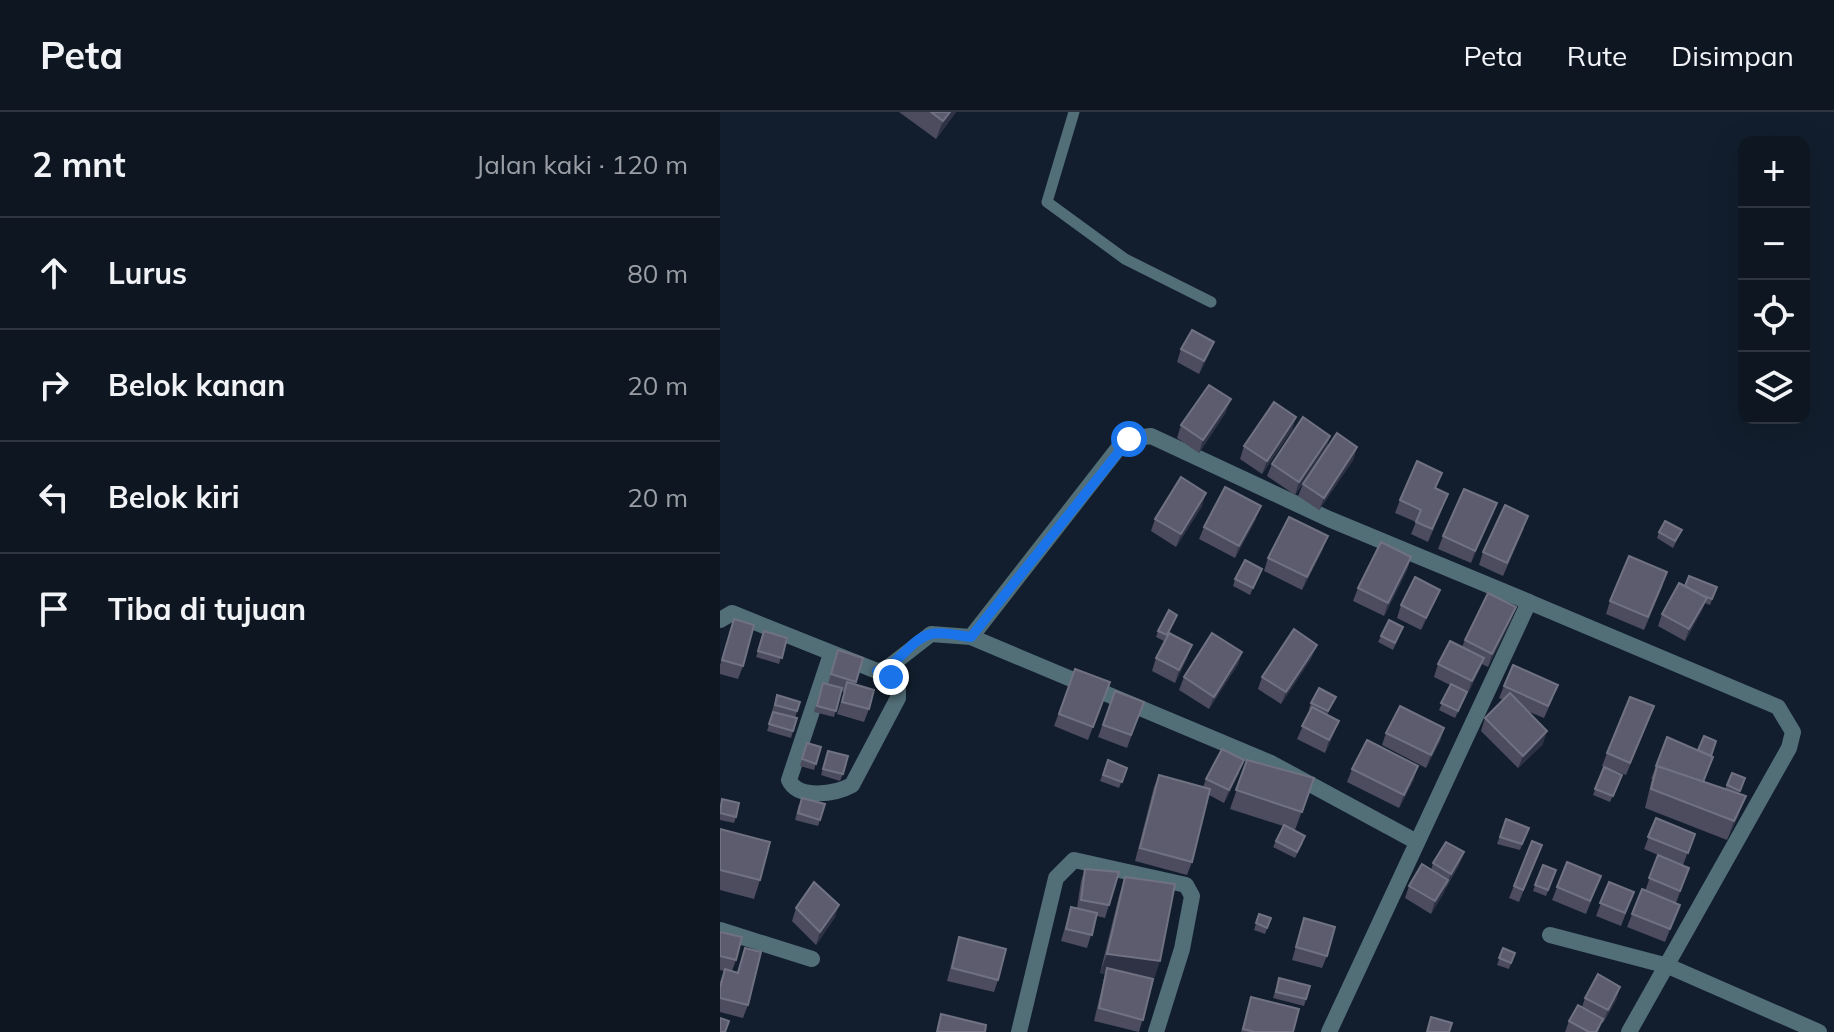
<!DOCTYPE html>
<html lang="id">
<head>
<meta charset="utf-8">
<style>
	:root { --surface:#0e1622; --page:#1c232f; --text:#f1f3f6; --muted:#9b9fa5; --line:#2e3540 }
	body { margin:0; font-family:Mulish,sans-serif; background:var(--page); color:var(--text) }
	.controls { position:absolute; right:24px; top:24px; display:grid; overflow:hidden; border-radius:16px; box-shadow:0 8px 32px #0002 }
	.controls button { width:72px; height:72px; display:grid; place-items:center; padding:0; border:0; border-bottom:2px solid var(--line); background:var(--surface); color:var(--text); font:40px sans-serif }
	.stop { position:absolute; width:24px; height:24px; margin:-18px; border:6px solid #1a73e8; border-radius:50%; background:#fff }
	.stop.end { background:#1a73e8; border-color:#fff; box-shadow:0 2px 8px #0008 }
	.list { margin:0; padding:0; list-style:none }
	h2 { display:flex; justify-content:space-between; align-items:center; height:104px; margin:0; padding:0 32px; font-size:34px }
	h2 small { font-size:26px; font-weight:400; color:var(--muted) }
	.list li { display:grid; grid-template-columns:52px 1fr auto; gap:24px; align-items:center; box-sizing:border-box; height:112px; padding:0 32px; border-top:2px solid var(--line) }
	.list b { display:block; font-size:30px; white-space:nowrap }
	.list em { font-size:26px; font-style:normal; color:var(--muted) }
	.icon { flex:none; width:44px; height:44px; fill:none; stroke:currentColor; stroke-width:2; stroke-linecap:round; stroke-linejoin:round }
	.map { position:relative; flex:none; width:1114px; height:920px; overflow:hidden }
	header { display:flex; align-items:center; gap:48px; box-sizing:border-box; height:112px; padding:0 40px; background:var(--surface); border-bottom:2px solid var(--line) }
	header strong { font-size:38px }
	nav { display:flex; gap:44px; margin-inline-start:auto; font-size:28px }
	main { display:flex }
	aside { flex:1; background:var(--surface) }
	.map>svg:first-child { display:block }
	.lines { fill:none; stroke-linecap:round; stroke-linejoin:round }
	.lane { stroke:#526e77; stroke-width:11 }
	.street { stroke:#526e77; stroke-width:16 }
	.wall { fill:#4c4c5e }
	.shaded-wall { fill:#2e3244 }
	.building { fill:#5c5c6e; stroke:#707282; stroke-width:2 }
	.route { stroke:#1a73e8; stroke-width:10 }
</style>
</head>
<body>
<header>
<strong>Peta</strong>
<nav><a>Peta</a><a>Rute</a><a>Disimpan</a></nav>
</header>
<main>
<aside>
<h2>2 mnt<small>Jalan kaki · 120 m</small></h2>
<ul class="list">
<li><svg class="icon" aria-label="ahead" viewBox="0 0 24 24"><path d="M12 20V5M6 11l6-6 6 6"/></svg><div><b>Lurus</b></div><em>80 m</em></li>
<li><svg class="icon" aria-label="right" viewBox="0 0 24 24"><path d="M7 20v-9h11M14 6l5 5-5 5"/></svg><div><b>Belok kanan</b></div><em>20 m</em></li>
<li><svg class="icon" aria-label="left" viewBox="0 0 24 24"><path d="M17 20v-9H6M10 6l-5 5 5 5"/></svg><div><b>Belok kiri</b></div><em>20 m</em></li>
<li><svg class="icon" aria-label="arrive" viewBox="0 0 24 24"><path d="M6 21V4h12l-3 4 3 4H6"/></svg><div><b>Tiba di tujuan</b></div></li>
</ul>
</aside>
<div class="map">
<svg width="1114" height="920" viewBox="0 0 1114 920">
	<rect width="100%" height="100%" fill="#121e2d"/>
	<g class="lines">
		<polyline class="lane" points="354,0 327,90 405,147 491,190"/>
		<g class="street">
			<polyline points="0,508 12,501 157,559 166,557 211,522 251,525 551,651 695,729"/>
			<polyline points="251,525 400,334 409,327 431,324 609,407 809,490"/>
			<path d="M111,542L69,668C78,688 116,682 132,673L178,586V574L157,559"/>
			<polyline points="0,818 92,847"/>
			<polyline points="830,823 948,854 1099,920"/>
			<polyline points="299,920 336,766 354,748 466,773 472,784 462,837 436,920"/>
			<polyline points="609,920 809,490 1058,595 1073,620 1069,636 909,920"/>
		</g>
	</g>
	<g class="wall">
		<polygon points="179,0 236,0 216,27"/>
		<polygon points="461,237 489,242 479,262 457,250"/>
		<polygon points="506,300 479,341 457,326 461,313"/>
		<polygon points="576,305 572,318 542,362 520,347 524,334"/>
		<polygon points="610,324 606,337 575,383 547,364 552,352"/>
		<polygon points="637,335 633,348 599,398 578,384 583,372"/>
		<polygon points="716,377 723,395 708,430 691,422 696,410 675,401 680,388"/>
		<polygon points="777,391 751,451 718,437 723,424"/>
		<polygon points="482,394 456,435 431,419 435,407"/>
		<polygon points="536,407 515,446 479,427 484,415"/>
		<polygon points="804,416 783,464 759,453 763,440"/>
		<polygon points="962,418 953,436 937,426 939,420"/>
		<polygon points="603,437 582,478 544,459 548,446"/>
		<polygon points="691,445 687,458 664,504 633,489 638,476"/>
		<polygon points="542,457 530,483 513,474 515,467"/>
		<polygon points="943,473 924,518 886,502 890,489"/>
		<polygon points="965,474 997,475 990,493 985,491 982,498 965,529 938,514 942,502"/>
		<polygon points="720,478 715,490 701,518 677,506 681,493"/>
		<polygon points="796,495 791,508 768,555 762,552 735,606 719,598 730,573 714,565 718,552 742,535 745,528"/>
		<polygon points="457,503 444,529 436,525 438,519"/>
		<polygon points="14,507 23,554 18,567 0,562 0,553"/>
		<polygon points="683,515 673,538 658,530 661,524"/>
		<polygon points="44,519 67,526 59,552 36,545"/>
		<polygon points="472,533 467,546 455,571 432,559 436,546"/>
		<polygon points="118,538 143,546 135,573 149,597 144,610 117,602 124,580 121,579 114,605 94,600 103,571 108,572"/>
		<polygon points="522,540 518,552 489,597 459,578 464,565"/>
		<polygon points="592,545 561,592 538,577 542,565"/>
		<polygon points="355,557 390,570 368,628 334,614"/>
		<polygon points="784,574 833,586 824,606 807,599 823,632 798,656 761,619 765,606 783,588 779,586"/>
		<polygon points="395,579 424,590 407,636 378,625"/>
		<polygon points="57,583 80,590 75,606 52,599"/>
		<polygon points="616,585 607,603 619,609 605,641 577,627 590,598 589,597 591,591"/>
		<polygon points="53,600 77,606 71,626 47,619"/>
		<polygon points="929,607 906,663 882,654 887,641"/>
		<polygon points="724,616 720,629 706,656 662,633 666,621"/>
		<polygon points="947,625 991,644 984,670 1005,677 1012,661 1025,666 1019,681 1019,702 1007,728 925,696 932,667 931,667"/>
		<polygon points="87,631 101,635 94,658 80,654"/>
		<polygon points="108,639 123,662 120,669 101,663"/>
		<polygon points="388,648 407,656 399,676 380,669"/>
		<polygon points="527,648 594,666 575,718 583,731 575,746 553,735 563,714 510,697"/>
		<polygon points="884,655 902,663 890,690 873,683"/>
		<polygon points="632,657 694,667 679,696 627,670"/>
		<polygon points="519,661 504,691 489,683 472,750 467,763 415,749 434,675 439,663 483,675 486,667"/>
		<polygon points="2,687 16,705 14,711 0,708 0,694"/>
		<polygon points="79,692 105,692 98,714 75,708"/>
		<polygon points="936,706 975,722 963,753 969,756 956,791 960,793 945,830 907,815 922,777 925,779 938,743 924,737"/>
		<polygon points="786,707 809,716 800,738 777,732"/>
		<polygon points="0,717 40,768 34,787 0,778"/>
		<polygon points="812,729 822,733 799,790 789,786"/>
		<polygon points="744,740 739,753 711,802 685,786 689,774 711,758 713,751"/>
		<polygon points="847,750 881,764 866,802 832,788"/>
		<polygon points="823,753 836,758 826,784 813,779"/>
		<polygon points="365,757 389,793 385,806 377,804 367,836 341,829 351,795 357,796 361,769"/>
		<polygon points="405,765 434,868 419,920 374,909 385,862 380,861 399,784"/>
		<polygon points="889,770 909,793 901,814 876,804"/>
		<polygon points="76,796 115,805 96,833 72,809"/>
		<polygon points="539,802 551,806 545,822 534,818"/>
		<polygon points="584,806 607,844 602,856 572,848"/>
		<polygon points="0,820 16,848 12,859 17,860 25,836 28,893 23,906 0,900 0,870 4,859 0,858"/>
		<polygon points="239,825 278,868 274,880 227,869 235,838"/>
		<polygon points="783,836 795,841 789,857 777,853"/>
		<polygon points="559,866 586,887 584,894 553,886"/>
		<polygon points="900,875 896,888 883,911 882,910 878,920 845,920 849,909 862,895 865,886"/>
		<polygon points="531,885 573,920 521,920"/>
	</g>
	<g class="shaded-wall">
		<polygon points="230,0 236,0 216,27 223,9"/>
		<polygon points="494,230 489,242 479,262 484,249"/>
		<polygon points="511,287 506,300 479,341 483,328"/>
		<polygon points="576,305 572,318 542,362 547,349"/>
		<polygon points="610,324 606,337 575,383 579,370"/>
		<polygon points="637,335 633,348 599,398 604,386"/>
		<polygon points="486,381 482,394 456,435 461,422"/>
		<polygon points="777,391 772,404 751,451 755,439"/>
		<polygon points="541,394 536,407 515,446 519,434"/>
		<polygon points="608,424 603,437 582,478 587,465"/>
		<polygon points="691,445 687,458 664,504 668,491"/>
		<polygon points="720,478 715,490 701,518 706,506"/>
		<polygon points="987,486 982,498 965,529 969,517"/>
		<polygon points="796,495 791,508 768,555 772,542"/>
		<polygon points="472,533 467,546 455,571 459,558"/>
		<polygon points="597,533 592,545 561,592 566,580"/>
		<polygon points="522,540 518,552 489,597 494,585"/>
		<polygon points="764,546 759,559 748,582 752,569"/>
		<polygon points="619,609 614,622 605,641 609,628"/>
		<polygon points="724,616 720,629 706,656 711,643"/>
		<polygon points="827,619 823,632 798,656 803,644"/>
		<polygon points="524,648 519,661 504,691 509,678"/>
		<polygon points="698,654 694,667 679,696 684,683"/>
		<polygon points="1026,684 1019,702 1007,728 1014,709"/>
		<polygon points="744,740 739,753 726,775 731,762"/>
		<polygon points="728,768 724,781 711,802 715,789"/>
		<polygon points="119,793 115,805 96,833 100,820"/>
		<polygon points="387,842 440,849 434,868 386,862 387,856 385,862 380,861"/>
		<polygon points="900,875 896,888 883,911 888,898"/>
	</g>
	<g class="building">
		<polygon points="211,0 230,0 223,9"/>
		<polygon points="472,218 494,230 484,249 461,237"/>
		<polygon points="489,273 511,287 483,328 461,313"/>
		<polygon points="554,290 576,305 547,349 524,334"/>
		<polygon points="583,305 610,324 579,370 552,352"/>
		<polygon points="617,321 637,335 604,386 583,372"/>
		<polygon points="697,349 722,361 715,376 728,382 712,417 696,410 701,398 680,388"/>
		<polygon points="461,365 486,381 461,422 435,407"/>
		<polygon points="505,375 541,394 519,434 484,415"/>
		<polygon points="744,377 777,391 755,439 723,424"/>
		<polygon points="785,393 808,404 787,451 763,440"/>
		<polygon points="569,405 608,424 587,465 548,446"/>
		<polygon points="945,409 962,418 955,429 939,420"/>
		<polygon points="661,430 691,445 668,491 638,476"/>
		<polygon points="909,444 947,460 928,505 890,489"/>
		<polygon points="525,448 542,457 533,476 515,467"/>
		<polygon points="969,464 997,475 992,487 981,483 965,474"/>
		<polygon points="695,465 720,478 706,506 681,493"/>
		<polygon points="959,471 987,486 969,517 942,502"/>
		<polygon points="768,481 796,495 772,542 745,528"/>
		<polygon points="449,498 457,503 447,523 438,519"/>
		<polygon points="14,507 34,513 23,554 2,548"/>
		<polygon points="669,508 683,515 675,531 661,524"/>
		<polygon points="574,517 597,533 566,580 542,565"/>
		<polygon points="44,519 67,526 62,546 38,539"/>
		<polygon points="449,521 472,533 459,558 436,546"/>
		<polygon points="492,521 522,540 494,585 464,565"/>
		<polygon points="730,529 764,546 752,569 718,552"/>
		<polygon points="118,538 143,546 136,570 111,562"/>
		<polygon points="793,553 838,573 828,594 784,574"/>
		<polygon points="355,557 390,570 373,615 339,602"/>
		<polygon points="127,570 154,578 149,597 122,590"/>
		<polygon points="103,571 122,576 116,599 97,594"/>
		<polygon points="731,572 747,580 738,599 721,591"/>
		<polygon points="599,576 616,585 608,599 591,591"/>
		<polygon points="395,579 424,590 411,623 383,613"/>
		<polygon points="790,581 827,619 803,644 765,606"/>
		<polygon points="57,583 80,590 77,599 55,593"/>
		<polygon points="910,585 934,594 910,651 887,641"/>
		<polygon points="680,594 724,616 711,643 666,621"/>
		<polygon points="592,595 619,609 609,628 582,614"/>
		<polygon points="53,600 77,606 73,619 49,612"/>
		<polygon points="984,624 996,629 991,644 978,638"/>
		<polygon points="947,625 993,645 983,670 936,654"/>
		<polygon points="647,628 698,654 684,683 632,657"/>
		<polygon points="87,631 101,635 96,652 82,647"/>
		<polygon points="502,637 524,648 509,678 486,667"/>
		<polygon points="108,639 128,644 123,662 103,657"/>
		<polygon points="388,648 407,656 402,670 383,663"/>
		<polygon points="527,648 594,666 582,700 516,678"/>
		<polygon points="937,654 1026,684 1014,709 931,677"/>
		<polygon points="884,655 902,663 893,684 875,677"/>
		<polygon points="1012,661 1025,666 1020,679 1007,673"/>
		<polygon points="439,663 490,677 472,750 420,736"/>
		<polygon points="82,686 105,692 100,708 78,701"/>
		<polygon points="2,687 19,691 16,705 0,701"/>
		<polygon points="936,706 975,722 968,741 928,725"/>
		<polygon points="786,707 809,716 802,732 780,725"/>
		<polygon points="564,713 585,724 577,740 556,729"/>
		<polygon points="0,717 50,730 40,768 0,758"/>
		<polygon points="812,729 822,733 803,778 794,774"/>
		<polygon points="726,730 744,740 731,762 713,751"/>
		<polygon points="938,743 969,756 960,779 929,766"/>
		<polygon points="847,750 881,764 870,789 837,775"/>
		<polygon points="702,752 728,768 715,789 689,774"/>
		<polygon points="823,753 836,758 828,778 815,773"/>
		<polygon points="365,757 399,760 389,793 361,788"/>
		<polygon points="405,765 455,772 440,849 387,842"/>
		<polygon points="94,770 119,793 100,820 76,796"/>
		<polygon points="889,770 914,780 905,801 880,791"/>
		<polygon points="922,777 960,793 950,817 912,802"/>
		<polygon points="351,795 377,801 372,823 346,817"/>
		<polygon points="539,802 551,806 547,816 536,811"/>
		<polygon points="584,806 615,815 607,844 576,835"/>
		<polygon points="0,820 22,825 16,848 0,844"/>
		<polygon points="239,825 286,837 278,868 232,856"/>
		<polygon points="25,836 41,840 28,893 0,886 0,876 5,857 18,861"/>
		<polygon points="783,836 795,841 791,851 779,846"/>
		<polygon points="387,856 433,867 423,908 379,896"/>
		<polygon points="878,862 900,875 888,898 865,886"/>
		<polygon points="559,866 590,874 586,887 556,880"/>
		<polygon points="531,885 579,897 573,920 534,920 523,917"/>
		<polygon points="858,893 883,907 876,920 869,920 849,909"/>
		<polygon points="221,902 266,913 265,920 217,920"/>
		<polygon points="711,905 732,911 729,920 707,920"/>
		<polygon points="0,906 9,909 5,920 0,920"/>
	</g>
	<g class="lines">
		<path class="route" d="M171,565L157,559C179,555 189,527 211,522C223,519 239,524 251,525L409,327"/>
	</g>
</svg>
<div class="controls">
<button>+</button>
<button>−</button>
<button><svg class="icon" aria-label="locate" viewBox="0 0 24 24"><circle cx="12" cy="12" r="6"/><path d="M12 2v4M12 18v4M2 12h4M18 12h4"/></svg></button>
<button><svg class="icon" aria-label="layers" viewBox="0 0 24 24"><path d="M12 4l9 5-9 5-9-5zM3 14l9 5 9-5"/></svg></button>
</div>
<div class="stop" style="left:409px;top:327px"></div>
<div class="stop end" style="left:171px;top:565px"></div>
</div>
</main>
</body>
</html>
